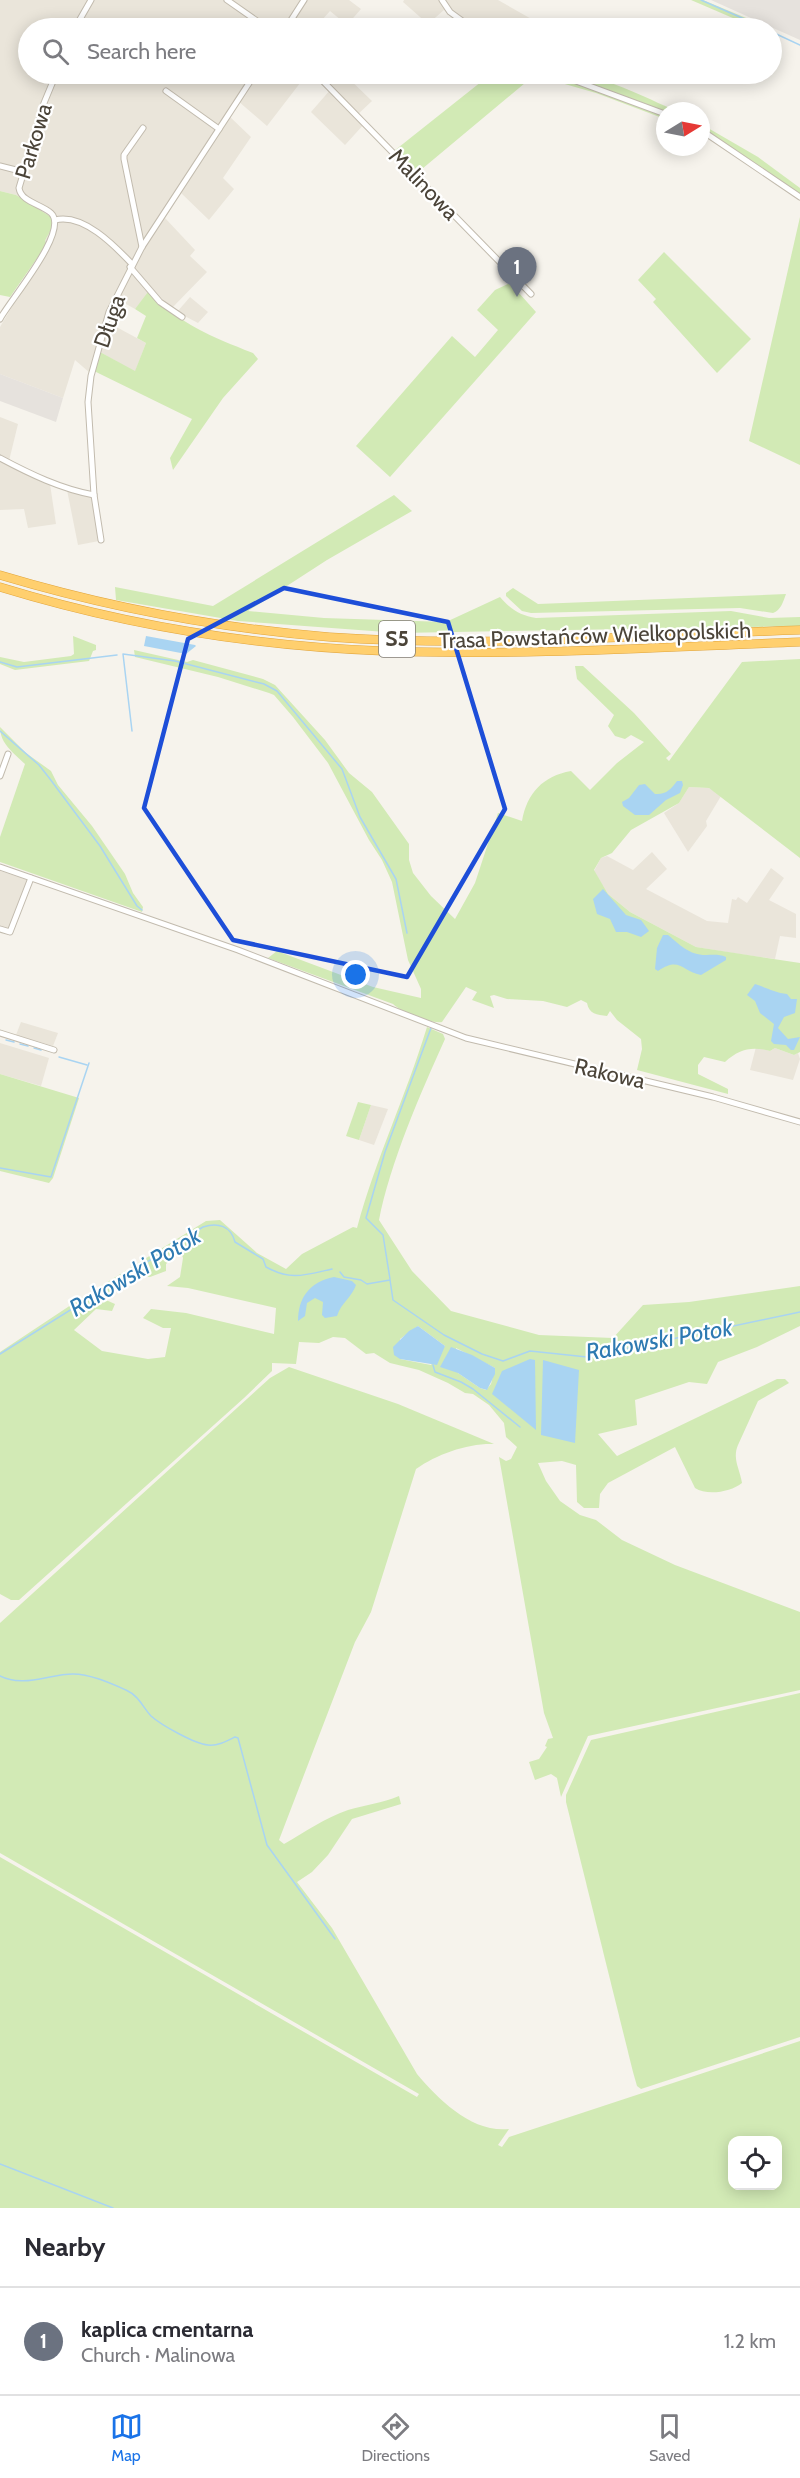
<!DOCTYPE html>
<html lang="en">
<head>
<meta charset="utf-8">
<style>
	:root { --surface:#fff; --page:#f2f2f3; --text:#2b2b33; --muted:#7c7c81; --line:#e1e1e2; --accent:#1a73e8 }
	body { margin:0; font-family:Cabin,sans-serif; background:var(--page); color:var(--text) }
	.controls { position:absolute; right:18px; bottom:18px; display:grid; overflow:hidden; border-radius:12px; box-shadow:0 3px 15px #0003 }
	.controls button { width:54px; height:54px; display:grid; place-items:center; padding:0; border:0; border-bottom:2px solid var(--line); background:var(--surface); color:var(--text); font:30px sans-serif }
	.compass { position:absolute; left:656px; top:102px; width:54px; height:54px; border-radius:50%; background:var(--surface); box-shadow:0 3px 15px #0003; rotate:80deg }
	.you { position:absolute; left:356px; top:975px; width:21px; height:21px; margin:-15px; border:4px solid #fff; border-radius:50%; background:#1a73e8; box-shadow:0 0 0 9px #1a73e833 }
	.badge { display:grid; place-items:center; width:39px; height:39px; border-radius:50%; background:var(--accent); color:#fff; font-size:20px; font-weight:700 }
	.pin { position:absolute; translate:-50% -50px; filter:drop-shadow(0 2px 3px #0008) }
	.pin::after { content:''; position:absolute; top:32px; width:21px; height:18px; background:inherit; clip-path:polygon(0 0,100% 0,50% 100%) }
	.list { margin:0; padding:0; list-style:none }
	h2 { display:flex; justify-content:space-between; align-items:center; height:78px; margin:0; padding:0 24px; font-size:26px }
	h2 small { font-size:20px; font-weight:400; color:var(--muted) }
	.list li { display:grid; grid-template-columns:39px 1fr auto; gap:18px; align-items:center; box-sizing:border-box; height:108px; padding:0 24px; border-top:2px solid var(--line) }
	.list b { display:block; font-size:22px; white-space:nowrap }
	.list p { margin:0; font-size:20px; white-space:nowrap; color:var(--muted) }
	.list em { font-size:20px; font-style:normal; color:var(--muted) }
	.icon { flex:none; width:33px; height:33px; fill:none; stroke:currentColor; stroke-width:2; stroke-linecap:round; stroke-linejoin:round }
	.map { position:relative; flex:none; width:800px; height:2208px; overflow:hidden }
	.search { position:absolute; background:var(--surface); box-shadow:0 3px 15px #0003; left:18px; right:18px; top:18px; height:66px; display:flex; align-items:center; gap:15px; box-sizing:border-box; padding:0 21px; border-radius:33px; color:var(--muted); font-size:22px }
	.sheet { height:186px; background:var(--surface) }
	nav { display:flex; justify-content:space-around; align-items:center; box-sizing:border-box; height:84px; border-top:2px solid var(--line); background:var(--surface); font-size:16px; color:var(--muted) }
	nav a { display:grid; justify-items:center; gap:3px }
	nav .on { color:var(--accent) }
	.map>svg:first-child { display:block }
	.residential { fill:#eae5da }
	.industrial { fill:#e6e2dd }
	.green { fill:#d2eab5; fill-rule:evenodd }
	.water { fill:#a9d4f2 }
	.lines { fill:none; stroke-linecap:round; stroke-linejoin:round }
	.stream { stroke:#a9d4f2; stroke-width:1.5 }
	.minor-casing { stroke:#c2bbae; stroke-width:7 }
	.highway-casing { stroke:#e0a43c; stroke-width:9 }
	.minor { stroke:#fff; stroke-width:5 }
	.highway { stroke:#ffcf6e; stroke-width:8 }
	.marked { fill:none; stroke:#1d4ed8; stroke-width:4.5; stroke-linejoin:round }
	.labels { text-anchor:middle; stroke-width:4.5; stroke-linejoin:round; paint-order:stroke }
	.shield { fill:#fff; stroke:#817c74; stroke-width:1.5 }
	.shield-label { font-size:21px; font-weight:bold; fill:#4b4439 }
	.street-label { font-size:22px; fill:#4b4439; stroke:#fff }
	.water-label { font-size:24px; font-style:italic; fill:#2e7ab2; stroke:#fff }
</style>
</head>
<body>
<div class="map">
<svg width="800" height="2208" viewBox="0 0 800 2208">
	<rect width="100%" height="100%" fill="#f6f3ec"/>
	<g class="residential">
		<polygon points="0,0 349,0 361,9 347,25 330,11 315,28 28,28 28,74 307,74 267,126 238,101 228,115 251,137 223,178 234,189 209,220 181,193 165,218 195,250 190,256 207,272 172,308 152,289 135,309 117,299 109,315 109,323 146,343 135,372 100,352 90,373 75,360 63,398 0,374 0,327 23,288 19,285 37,260 49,231 16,195 0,191"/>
		<polygon points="404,0 498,0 542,25 541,28 475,28 468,25 464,28 445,28 454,20 444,10 428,24 403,2"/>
		<polygon points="316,74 344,74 372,101 357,115 365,123 345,145 311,112 331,89"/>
		<polygon points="190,297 208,312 198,323 177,312"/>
		<polygon points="0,417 18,424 8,465 50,484 56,524 28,528 24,509 0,510"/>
		<polygon points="67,490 92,496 99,541 78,545"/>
		<polygon points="689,787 709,788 721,796 706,821 707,826 688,852 664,813 679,803"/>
		<polygon points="652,852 667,869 646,889 707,921 728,923 732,899 736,900 738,897 747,903 771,868 784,878 769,900 796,914 796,938 780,936 775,959 739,954 696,947 630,912 608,894 594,871 601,858 607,856 633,870"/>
		<polygon points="0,871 28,880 10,927 7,929 0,927"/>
		<polygon points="21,1022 58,1033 53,1046 16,1035"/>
		<polygon points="0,1043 49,1058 41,1086 0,1074"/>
		<polygon points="756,1047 770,1051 775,1048 794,1055 798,1053 800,1059 793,1080 750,1070"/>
		<polygon points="371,1105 388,1109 374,1145 359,1140"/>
	</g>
	<g class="industrial">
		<polygon points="711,0 800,0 800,40 751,18"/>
		<polygon points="0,374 63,398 56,422 0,401"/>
	</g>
	<g class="green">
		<polygon points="691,0 703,0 770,28 756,28"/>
		<polygon points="491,74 550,74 665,116 665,119 596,93 537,76 531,78 416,174 394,151"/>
		<path d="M565,74C601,73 645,98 677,111H665Z"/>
		<polygon points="701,124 758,157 800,188 800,194 701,128"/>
		<path d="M0,191L16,195L51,217C55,227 48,233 45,241L47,244L10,297L0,295Z"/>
		<polygon points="800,217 800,465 749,441"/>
		<polygon points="664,252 751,339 717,373 653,302 656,299 638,280"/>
		<polygon points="510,283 536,312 390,477 356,446 452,336 475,357 498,330 477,310 495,290"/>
		<path d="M148,292C182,325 210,336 253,353L258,359L223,398L173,470L170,458L192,419L94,371L100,352L135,371L146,343L137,338L146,316L135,309Z"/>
		<path d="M394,495L412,511L327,560L248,611L324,618L446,622L500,597C510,609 521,616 536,618L731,611L769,618L800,617V626L399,633L238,621L116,600L115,587L213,606Z"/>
		<path d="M513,588L538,604L786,594C783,602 781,610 773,613L740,608L531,613L522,611L506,596V593Z"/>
		<polygon points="73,636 96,645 96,650 93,651 89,661 15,670 0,664 0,657 24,662 71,656 74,654"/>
		<path d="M134,650L187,662L193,660L263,679L275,685L325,740L349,773L372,792L409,844V860L413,873L431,896L455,919L475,883L498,813L522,821C527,793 543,776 571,771L590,790L617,763L644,742L631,735L625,739L615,736L608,726L614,715L577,679L575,666H583L634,713L671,754L666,758L669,761L742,662L800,659V858L709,788L689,787L679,803L631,830L612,853L601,858L594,870L608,894L630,912L696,947L800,963V1052L794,1055L775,1048L770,1051C752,1046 739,1049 725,1062L704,1057L698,1065V1074L728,1089V1094L637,1070L642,1049L641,1039L617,1020L610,1011L607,1016C597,1015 589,1014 587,1003L581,1000L567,1007L543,1001L507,999L494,995L490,996L494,1008L472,1000L477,992L466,987L442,1022C431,1024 401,1012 393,1004L268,958L277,951L373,987L421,998V989L408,960L392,882L382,860L369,840L328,763L293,717L274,695L269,693L218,677L135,657Z"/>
		<path d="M0,727L26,753L51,771L58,785L92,826L125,874L133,893L143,907L142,912L0,862V837L25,764C14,753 0,744 0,727Z"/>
		<path d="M427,1027L443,1034L445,1039C421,1092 390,1163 379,1220L412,1271L451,1311L539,1335L613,1338L643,1305L689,1302L800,1286V1326L757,1347L718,1362L707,1384L689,1382L635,1400L637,1425L598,1434L617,1456L777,1379H785L789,1383L758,1401L738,1445C732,1459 740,1469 742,1483C731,1492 707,1496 695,1488L675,1447L608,1483L600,1494L599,1508H584L577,1502L576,1465L562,1461L538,1463L546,1481L560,1501L580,1515L596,1520L622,1540L675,1565L800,1612V1690L588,1736L561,1797L557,1778L551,1774L535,1780L529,1762L539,1759L547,1747L545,1746L548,1739L553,1738L544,1713L499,1457L506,1461L511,1459L517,1447L506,1437L504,1423L489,1405L473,1394L465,1393L448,1383L419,1370L390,1363L374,1353L366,1354L345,1338L333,1337L319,1343L299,1342L296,1364L272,1363V1371L244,1398L19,1600H11L0,1594V1352L80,1299L206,1221L220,1220L257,1253L286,1269L302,1254L353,1227L357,1228C376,1158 406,1096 427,1027ZM175,1255H182L183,1258L180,1277L167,1286L188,1288L276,1308L274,1334L186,1313L151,1309L143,1318L163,1328H171L165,1357L148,1359L102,1351L74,1330L96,1309L112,1311L115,1304L106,1300L107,1296L131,1277L137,1279L141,1276L150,1277L166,1271V1264ZM418,1326L445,1346L431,1365L400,1359V1339ZM456,1348L495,1368L491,1384L486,1390L480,1388L458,1373Z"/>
		<polygon points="0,1074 79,1098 53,1178 49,1183 0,1171"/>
		<polygon points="358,1102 371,1105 359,1140 346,1136"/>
		<path d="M289,1367L398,1404L494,1444C468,1443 437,1454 416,1469L371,1612L355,1642L279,1840L284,1844C305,1832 325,1818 348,1810C365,1805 382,1803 399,1796L401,1804L352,1819L328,1855L312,1872L297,1882L332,1928L417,2074C439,2100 472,2133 509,2129L498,2145L502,2147L509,2137L800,2041V2208H0V1857L417,2097L419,2094L0,1853V1623L270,1378ZM732,2140H778V2186H732Z"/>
		<polygon points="800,1693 800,2037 641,2089 637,2086 633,2072 566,1802 566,1795 591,1740"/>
	</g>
	<g class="water">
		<polygon points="146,636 195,645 196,646 186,654 144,646"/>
		<path d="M677,781H682L683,785L680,793L666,800L649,815H635L623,806L622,802L629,798L639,785L645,784L655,794C666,795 671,789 677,781Z"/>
		<polygon points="603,889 626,915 641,920 649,931 641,937 627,932 616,932 610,919 597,914 593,899"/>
		<path d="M663,935H668C680,945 689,955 706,955C713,955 719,954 726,957V960L701,975C681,971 680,956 658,971L655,969L657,948Z"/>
		<path d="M755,984C765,987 775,993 787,994L791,999H797L795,1013L784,1017L778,1028L788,1039L800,1037L794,1050H791L786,1045L774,1044L771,1041L774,1024L760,1013L755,1001L747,995Z"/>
		<path d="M334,1277L352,1281L356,1285C352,1297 341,1303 337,1316L325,1318L322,1315L323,1302L315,1298L307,1303L305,1316L298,1321C298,1297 310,1282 334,1277Z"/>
		<polygon points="418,1326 445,1346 437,1365 400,1359 394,1355 393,1347 409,1331"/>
		<polygon points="451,1347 472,1355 495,1368 495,1374 487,1390 480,1388 458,1373 440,1367"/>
		<polygon points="530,1359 535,1360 536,1430 492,1394 502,1371"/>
		<polygon points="543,1360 579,1370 575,1443 541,1435"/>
	</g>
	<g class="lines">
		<g class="stream">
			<polyline points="701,0 765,28"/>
			<polyline points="772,32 800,45"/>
			<polyline points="0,662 17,667 117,655"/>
			<polyline points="0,731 39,765 50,779 100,846 137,906 142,910"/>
			<polyline points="132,731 123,654 175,661 264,684 277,691 342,769 360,817 396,879 407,933"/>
			<polyline points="6,1040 14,1042"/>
			<polyline points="20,1044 28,1046"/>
			<polyline points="34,1048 41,1050"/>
			<polyline points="59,1057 87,1065"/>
			<polyline points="0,1168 51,1177 89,1063"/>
			<polyline points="340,1272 344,1277 361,1280 367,1284 390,1280 393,1300 444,1335 482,1354 503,1361 530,1351 587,1357 800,1312"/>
			<polyline points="390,1279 383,1235 366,1218 385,1152 431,1028"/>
			<path d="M0,1354L203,1227C218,1222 231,1226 235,1242L263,1259L266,1267C291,1281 305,1275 332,1269"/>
			<polyline points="433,1365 435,1372 461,1382 473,1389 520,1427"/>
			<path d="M0,1676C23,1688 49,1674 73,1674C90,1674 110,1683 126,1690C139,1696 142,1706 151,1716C161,1725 195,1744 208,1745C218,1746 227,1741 235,1737L238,1738L267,1845L335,1939"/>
			<polyline points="0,2164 113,2208"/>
		</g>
		<g class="minor-casing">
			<g id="minor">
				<polyline points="227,0 267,28"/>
				<polyline points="442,0 450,12 472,28"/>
				<polyline points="75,28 91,0"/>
				<polyline points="286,28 304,0"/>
				<polyline points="316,74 531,294"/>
				<polyline points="557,74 665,114"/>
				<polyline points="166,91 219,129"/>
				<polyline points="701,130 800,197"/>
				<polyline points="0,166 24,172"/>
				<path d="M55,220C83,213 114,245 132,264"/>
				<polyline points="142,247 124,159 124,155 143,128"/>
				<polyline points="130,267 160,302 182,317"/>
				<path d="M0,319C10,300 70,231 51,213C41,204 21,202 19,188L44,103L56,74"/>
				<path d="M0,458C30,474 61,489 94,495"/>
				<polyline points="101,540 94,495 88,402 91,376 109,312 142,247 255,74"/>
				<polyline points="0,776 8,754"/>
				<polyline points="0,867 238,950 466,1038 713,1097 800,1122"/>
				<polyline points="0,929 10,932 31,878"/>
				<polyline points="0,1033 54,1050"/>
			</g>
		</g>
		<g class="highway-casing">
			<g id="highway">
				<path d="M0,575C107,607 217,628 329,637C485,648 644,635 800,630"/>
				<path d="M0,587C124,625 253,646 383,651C522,656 662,647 800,642"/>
			</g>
		</g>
		<use href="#minor" class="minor"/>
		<use href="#highway" class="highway"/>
	</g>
	<path class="marked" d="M284,588L448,622L505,809L407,977L233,940L144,808L188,639Z"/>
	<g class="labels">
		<rect class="shield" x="379" y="621" width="36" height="36" rx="4.5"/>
		<g class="shield-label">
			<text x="397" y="646">S5</text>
		</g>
		<g class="street-label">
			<text transform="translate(33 141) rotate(-73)" y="8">Parkowa</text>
			<text transform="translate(424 184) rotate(46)" y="8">Malinowa</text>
			<text transform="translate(109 321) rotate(-71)" y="8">Długa</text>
			<text transform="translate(595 635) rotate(-2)" y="8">Trasa Powstańców Wielkopolskich</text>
			<text transform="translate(610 1073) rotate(13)" y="8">Rakowa</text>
		</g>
		<g class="water-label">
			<text transform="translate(135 1272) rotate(-31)" y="8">Rakowski Potok</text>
			<text transform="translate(659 1340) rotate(-10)" y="8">Rakowski Potok</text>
		</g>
	</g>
</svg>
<div class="controls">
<button><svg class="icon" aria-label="locate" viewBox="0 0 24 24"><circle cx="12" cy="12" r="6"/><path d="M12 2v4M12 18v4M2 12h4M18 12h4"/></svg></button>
</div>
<svg class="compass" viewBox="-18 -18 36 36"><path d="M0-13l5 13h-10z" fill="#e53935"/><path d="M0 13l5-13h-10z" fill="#7c7c81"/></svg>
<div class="you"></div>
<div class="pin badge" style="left:517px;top:297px;background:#6b7280">1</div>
<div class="search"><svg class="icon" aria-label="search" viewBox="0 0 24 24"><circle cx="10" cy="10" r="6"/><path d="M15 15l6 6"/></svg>Search here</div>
</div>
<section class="sheet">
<h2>Nearby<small></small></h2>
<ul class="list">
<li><span class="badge" style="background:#6b7280">1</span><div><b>kaplica cmentarna</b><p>Church · Malinowa</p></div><em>1.2 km</em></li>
</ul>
</section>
<nav>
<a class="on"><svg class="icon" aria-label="map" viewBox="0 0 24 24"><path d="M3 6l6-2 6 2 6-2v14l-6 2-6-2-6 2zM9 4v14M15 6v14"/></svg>Map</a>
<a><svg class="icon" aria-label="directions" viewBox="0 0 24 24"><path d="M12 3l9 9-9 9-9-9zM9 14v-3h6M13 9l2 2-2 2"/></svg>Directions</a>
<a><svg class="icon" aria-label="saved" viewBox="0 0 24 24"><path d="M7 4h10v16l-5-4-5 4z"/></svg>Saved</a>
</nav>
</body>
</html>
